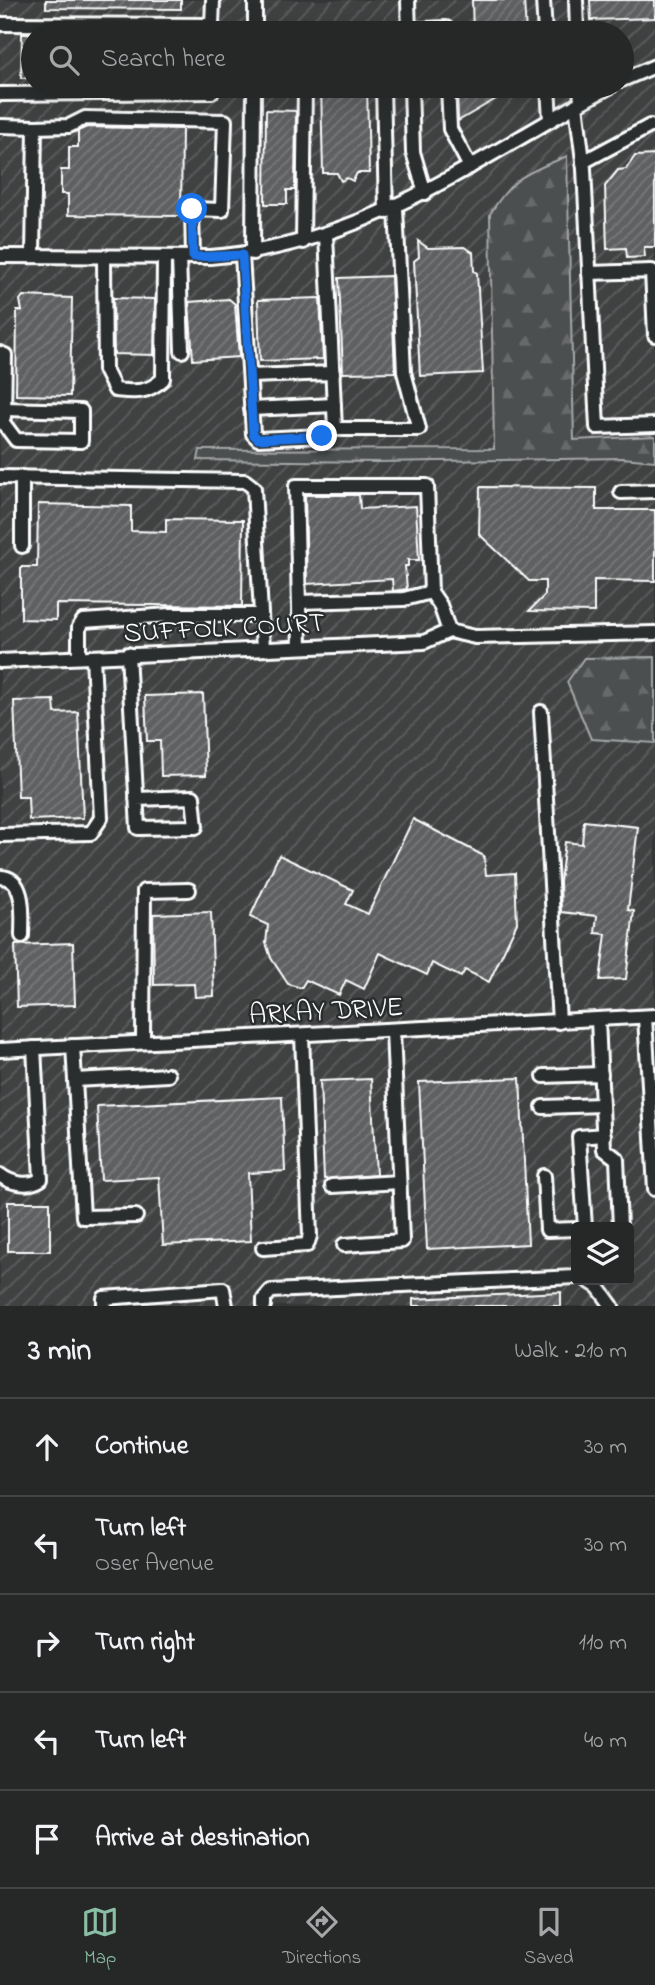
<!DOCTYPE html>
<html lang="en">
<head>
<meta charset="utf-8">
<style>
	:root { --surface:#262828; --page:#2e3030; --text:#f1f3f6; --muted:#a4a6a8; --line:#424445; --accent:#8abfa5 }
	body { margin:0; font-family:"Indie Flower",sans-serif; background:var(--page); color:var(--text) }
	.controls { position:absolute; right:21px; bottom:21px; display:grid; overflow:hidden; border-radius:7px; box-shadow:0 7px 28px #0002 }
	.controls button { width:63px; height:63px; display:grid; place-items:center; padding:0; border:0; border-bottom:2px solid var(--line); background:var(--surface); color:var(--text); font:35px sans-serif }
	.stop { position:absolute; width:21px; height:21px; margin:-16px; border:5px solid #1a73e8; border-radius:50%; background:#fff }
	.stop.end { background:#1a73e8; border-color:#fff; box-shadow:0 2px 7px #0008 }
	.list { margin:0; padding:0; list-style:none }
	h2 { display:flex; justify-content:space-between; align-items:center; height:91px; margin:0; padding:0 28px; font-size:30px }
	h2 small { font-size:23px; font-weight:400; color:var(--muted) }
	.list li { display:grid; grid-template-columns:46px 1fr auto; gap:21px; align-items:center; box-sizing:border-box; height:98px; padding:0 28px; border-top:2px solid var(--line) }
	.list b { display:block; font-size:26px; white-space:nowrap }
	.list p { margin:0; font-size:23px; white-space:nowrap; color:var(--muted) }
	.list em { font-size:23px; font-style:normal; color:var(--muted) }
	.icon { flex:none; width:38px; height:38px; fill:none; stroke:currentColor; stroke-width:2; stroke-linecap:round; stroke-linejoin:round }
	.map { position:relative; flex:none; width:655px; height:1306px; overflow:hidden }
	.search { position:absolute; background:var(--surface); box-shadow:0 7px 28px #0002; left:21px; right:21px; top:21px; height:77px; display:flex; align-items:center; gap:18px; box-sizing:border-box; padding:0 24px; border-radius:38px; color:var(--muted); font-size:26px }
	.sheet { height:581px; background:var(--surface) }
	nav { display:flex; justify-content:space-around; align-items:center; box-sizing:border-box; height:98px; border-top:2px solid var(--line); background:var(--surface); font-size:19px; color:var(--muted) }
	nav a { display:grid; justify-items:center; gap:4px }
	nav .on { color:var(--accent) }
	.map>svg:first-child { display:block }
	.industrial { fill:url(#industrial-furrows); fill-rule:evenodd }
	.forest { fill:url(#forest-firs); stroke:#a6a7a8; stroke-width:2 }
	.building { fill:url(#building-hatch); stroke:#fff; stroke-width:2 }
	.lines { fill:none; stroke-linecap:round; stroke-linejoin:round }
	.minor-casing { stroke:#fff; stroke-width:18 }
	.minor { stroke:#2a2d2e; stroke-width:12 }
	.route { stroke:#1a73e8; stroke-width:9 }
	.labels { text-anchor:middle; stroke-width:5; stroke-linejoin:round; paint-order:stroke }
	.street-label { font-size:28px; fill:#fff; stroke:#2a2d2e }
</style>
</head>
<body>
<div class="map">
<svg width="655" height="1306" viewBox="0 0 655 1306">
	<defs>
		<pattern id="industrial-furrows" width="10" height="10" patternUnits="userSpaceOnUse" patternTransform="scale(1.75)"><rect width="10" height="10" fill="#404243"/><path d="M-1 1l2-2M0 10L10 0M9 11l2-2" fill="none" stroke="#5d5e5f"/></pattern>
		<pattern id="forest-firs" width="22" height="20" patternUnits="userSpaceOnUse" patternTransform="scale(1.75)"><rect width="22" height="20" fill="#4c4f50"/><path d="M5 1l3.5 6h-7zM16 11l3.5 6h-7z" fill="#67696a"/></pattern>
		<pattern id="building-hatch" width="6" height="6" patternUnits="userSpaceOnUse" patternTransform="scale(1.75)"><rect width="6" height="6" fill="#5f6162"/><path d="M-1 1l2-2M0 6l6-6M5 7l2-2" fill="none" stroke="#77797a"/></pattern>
	</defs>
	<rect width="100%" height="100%" fill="#333536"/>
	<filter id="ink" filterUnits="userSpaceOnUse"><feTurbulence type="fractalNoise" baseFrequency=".0143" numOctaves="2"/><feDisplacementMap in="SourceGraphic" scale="14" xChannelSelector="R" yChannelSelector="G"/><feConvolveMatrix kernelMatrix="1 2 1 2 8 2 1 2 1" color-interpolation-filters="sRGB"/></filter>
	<g filter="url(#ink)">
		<path class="industrial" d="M0,0H655V1306H0ZM33,33H622V86H33ZM576,1227H629V1280H576Z"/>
		<g class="forest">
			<path d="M567,156L574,440L655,436V461L622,458L377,462L198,460L200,450L494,449L490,214C514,175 526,174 567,156Z"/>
			<polygon points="655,657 655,743 591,739 567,682 584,658"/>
		</g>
		<g class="building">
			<polygon points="46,0 181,0 181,9 46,8"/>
			<polygon points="472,0 524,0 526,33 473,33"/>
			<polygon points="590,0 655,0 655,18 591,20"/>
			<polygon points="22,34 33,34 33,78 21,78"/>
			<polygon points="321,86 367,86 369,173 357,173 353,181 347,178 341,181 337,173 323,173"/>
			<polygon points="457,86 518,86 458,121"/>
			<polygon points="266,110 296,111 295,190 287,190 287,204 265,204"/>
			<polygon points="87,127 182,129 181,216 68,215 68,194 61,194 61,170 69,170 69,147 78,147 78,131"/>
			<polygon points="655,155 655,247 644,247 645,257 627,258 626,248 607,249 605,186 618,170 626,169 635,156"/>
			<polygon points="418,241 428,248 464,247 473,252 474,271 477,273 483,373 420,376 414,261 419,257"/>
			<polygon points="391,276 395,372 343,373 339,278"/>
			<polygon points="23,296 72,298 70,396 16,395 17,311 22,311 20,300"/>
			<polygon points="113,298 155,299 154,355 114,354"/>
			<polygon points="320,298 323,359 260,361 258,300"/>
			<polygon points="229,299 235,304 239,357 193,360 189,302"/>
			<polygon points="480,487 596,488 596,510 655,510 655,581 594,580 594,612 529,611 545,595 545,581 529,581 479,534"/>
			<polygon points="305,495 359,495 360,509 416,506 419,560 408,560 408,566 405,566 407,589 393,591 392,579 307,584"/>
			<polygon points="38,504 131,506 131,531 166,532 166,519 243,520 242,606 56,604 56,620 21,619 21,567 37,567"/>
			<polygon points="203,694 206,775 161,776 160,741 147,741 145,696"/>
			<polygon points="54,700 55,713 78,712 83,818 29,820 28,797 18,797 14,701"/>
			<polygon points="413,819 484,856 486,875 515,873 517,923 489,982 465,970 461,977 432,963 427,975 380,953 364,989 346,980 339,995 306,980 301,988 288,984 271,958 266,943 268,925 250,917 279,855 353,890 346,904 368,914"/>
			<polygon points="584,821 638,827 628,910 634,911 626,979 600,980 606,934 595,933 597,916 561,912 560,882 565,842 582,844"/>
			<polygon points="211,912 214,996 195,997 194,984 154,985 153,914"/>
			<polygon points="73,943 75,1005 17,1007 15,945"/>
			<polygon points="520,1078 528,1244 427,1249 419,1082"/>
			<polygon points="371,1079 376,1175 324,1179 320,1081"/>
			<polygon points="282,1097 285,1171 248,1173 251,1241 163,1245 159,1177 101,1180 97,1106"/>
			<rect x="8" y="1202" width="42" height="49"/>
			<polygon points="561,1292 561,1306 413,1306 413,1299"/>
		</g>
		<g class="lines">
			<g class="minor-casing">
				<g id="minor">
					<polyline points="408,0 409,33"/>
					<polyline points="543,0 545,33"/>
					<polyline points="576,0 577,33"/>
					<polyline points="0,24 212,25 213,0"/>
					<polyline points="382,31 446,28 446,33"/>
					<polyline points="255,33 255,0"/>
					<polyline points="343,33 382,31 382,33"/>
					<polyline points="622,80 655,66"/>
					<polyline points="383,86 386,212"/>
					<polyline points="411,86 413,152 425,193"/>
					<polyline points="448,86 450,129 470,167"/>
					<polyline points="548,86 550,120"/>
					<polyline points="580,86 581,102"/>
					<polyline points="0,94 212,92 212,86"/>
					<polyline points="576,105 584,169 597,427 655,425"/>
					<polyline points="0,126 35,127 33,256"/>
					<polyline points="35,127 69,126 85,118 225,121 222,210 192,209 193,257"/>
					<polyline points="583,162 650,126"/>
					<polyline points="326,235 335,429 419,429 404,372 396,208"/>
					<polyline points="303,242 305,86"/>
					<polyline points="253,253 254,86"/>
					<polyline points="242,255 253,434 258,439 322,436"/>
					<path d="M0,256L210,257C365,246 479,157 611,86"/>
					<path d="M104,257L105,370L115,390C135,392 147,394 163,379L164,257"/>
					<polyline points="179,257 182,351"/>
					<polyline points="589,273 652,271 655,335"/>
					<polyline points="0,353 5,355 4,417"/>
					<polyline points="250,376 333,373"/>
					<polyline points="251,409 334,405"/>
					<polyline points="4,424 16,440 81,441 81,411 4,409"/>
					<polyline points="0,477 245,481 254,488 263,649"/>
					<polyline points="22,477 22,546"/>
					<polyline points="621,492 655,491"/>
					<polyline points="299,602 404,599 431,592"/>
					<polyline points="449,631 475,637 655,633"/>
					<polyline points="300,647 296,486 427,486 431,592 440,605 449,631"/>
					<polyline points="128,654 138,828 196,827 193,797 136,799"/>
					<polyline points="79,657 79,627 83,621 170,615 261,615"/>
					<polyline points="0,661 424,642 449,631"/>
					<polyline points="541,712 559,1022"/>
					<polyline points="0,835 91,833 101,818 93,657"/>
					<path d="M0,877C27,877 22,918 22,936"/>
					<polyline points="645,1017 655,1189"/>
					<polyline points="598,1020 604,1149 617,1159 620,1227"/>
					<polyline points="143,1042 144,891 189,890"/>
					<polyline points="73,1046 83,1217 136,1216"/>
					<polyline points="0,1050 655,1016"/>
					<polyline points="544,1076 601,1074"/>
					<polyline points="75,1080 168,1075"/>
					<polyline points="543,1107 602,1105"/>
					<path d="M0,1175C11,1184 30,1187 41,1179L34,1048"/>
					<polyline points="544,1176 547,1230 576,1229"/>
					<polyline points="332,1186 399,1182"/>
					<polyline points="585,1227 579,1137 604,1135"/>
					<polyline points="344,1245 402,1241 393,1030"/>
					<polyline points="263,1248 307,1245 310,1236 302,1035"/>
					<polyline points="587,1280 598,1287 612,1306"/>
					<polyline points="104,1306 104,1298 223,1289 226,1306"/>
					<polyline points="264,1306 264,1299 271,1291 576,1277"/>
				</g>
			</g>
			<use href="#minor" class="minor"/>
		</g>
	</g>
	<g class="lines" filter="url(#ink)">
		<polyline class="route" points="192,209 193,257 242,255 253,434 258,439 322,436"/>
	</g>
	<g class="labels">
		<g class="street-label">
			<text transform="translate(224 626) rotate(-3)" y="10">SUFFOLK COURT</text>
			<text transform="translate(326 1009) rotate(-3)" y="10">ARKAY DRIVE</text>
		</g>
	</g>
</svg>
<div class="controls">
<button><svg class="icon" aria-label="layers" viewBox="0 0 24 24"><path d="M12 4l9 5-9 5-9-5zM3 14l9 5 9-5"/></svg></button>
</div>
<div class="stop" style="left:192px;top:209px"></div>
<div class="stop end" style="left:322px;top:436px"></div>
<div class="search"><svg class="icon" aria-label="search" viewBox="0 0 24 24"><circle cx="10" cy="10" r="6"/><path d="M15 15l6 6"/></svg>Search here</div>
</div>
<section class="sheet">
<h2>3 min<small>Walk · 210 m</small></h2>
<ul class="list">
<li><svg class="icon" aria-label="ahead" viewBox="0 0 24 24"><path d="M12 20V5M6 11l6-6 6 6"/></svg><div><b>Continue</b></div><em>30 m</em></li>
<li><svg class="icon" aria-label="left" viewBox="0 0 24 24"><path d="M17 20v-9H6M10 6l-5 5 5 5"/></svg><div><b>Turn left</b><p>Oser Avenue</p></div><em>30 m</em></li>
<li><svg class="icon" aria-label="right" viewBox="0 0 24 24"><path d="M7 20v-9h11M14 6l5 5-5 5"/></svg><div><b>Turn right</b></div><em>110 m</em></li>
<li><svg class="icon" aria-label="left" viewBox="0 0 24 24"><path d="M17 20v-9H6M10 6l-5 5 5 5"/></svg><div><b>Turn left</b></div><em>40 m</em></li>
<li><svg class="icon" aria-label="arrive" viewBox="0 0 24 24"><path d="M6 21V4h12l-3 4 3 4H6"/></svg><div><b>Arrive at destination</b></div></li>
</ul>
</section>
<nav>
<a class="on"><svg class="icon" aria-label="map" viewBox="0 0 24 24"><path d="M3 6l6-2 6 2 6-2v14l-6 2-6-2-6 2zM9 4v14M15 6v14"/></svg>Map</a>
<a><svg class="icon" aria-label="directions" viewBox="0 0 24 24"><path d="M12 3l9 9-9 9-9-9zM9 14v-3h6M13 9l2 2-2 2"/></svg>Directions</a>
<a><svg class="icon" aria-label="saved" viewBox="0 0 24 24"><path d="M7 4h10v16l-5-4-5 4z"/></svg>Saved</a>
</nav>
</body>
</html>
